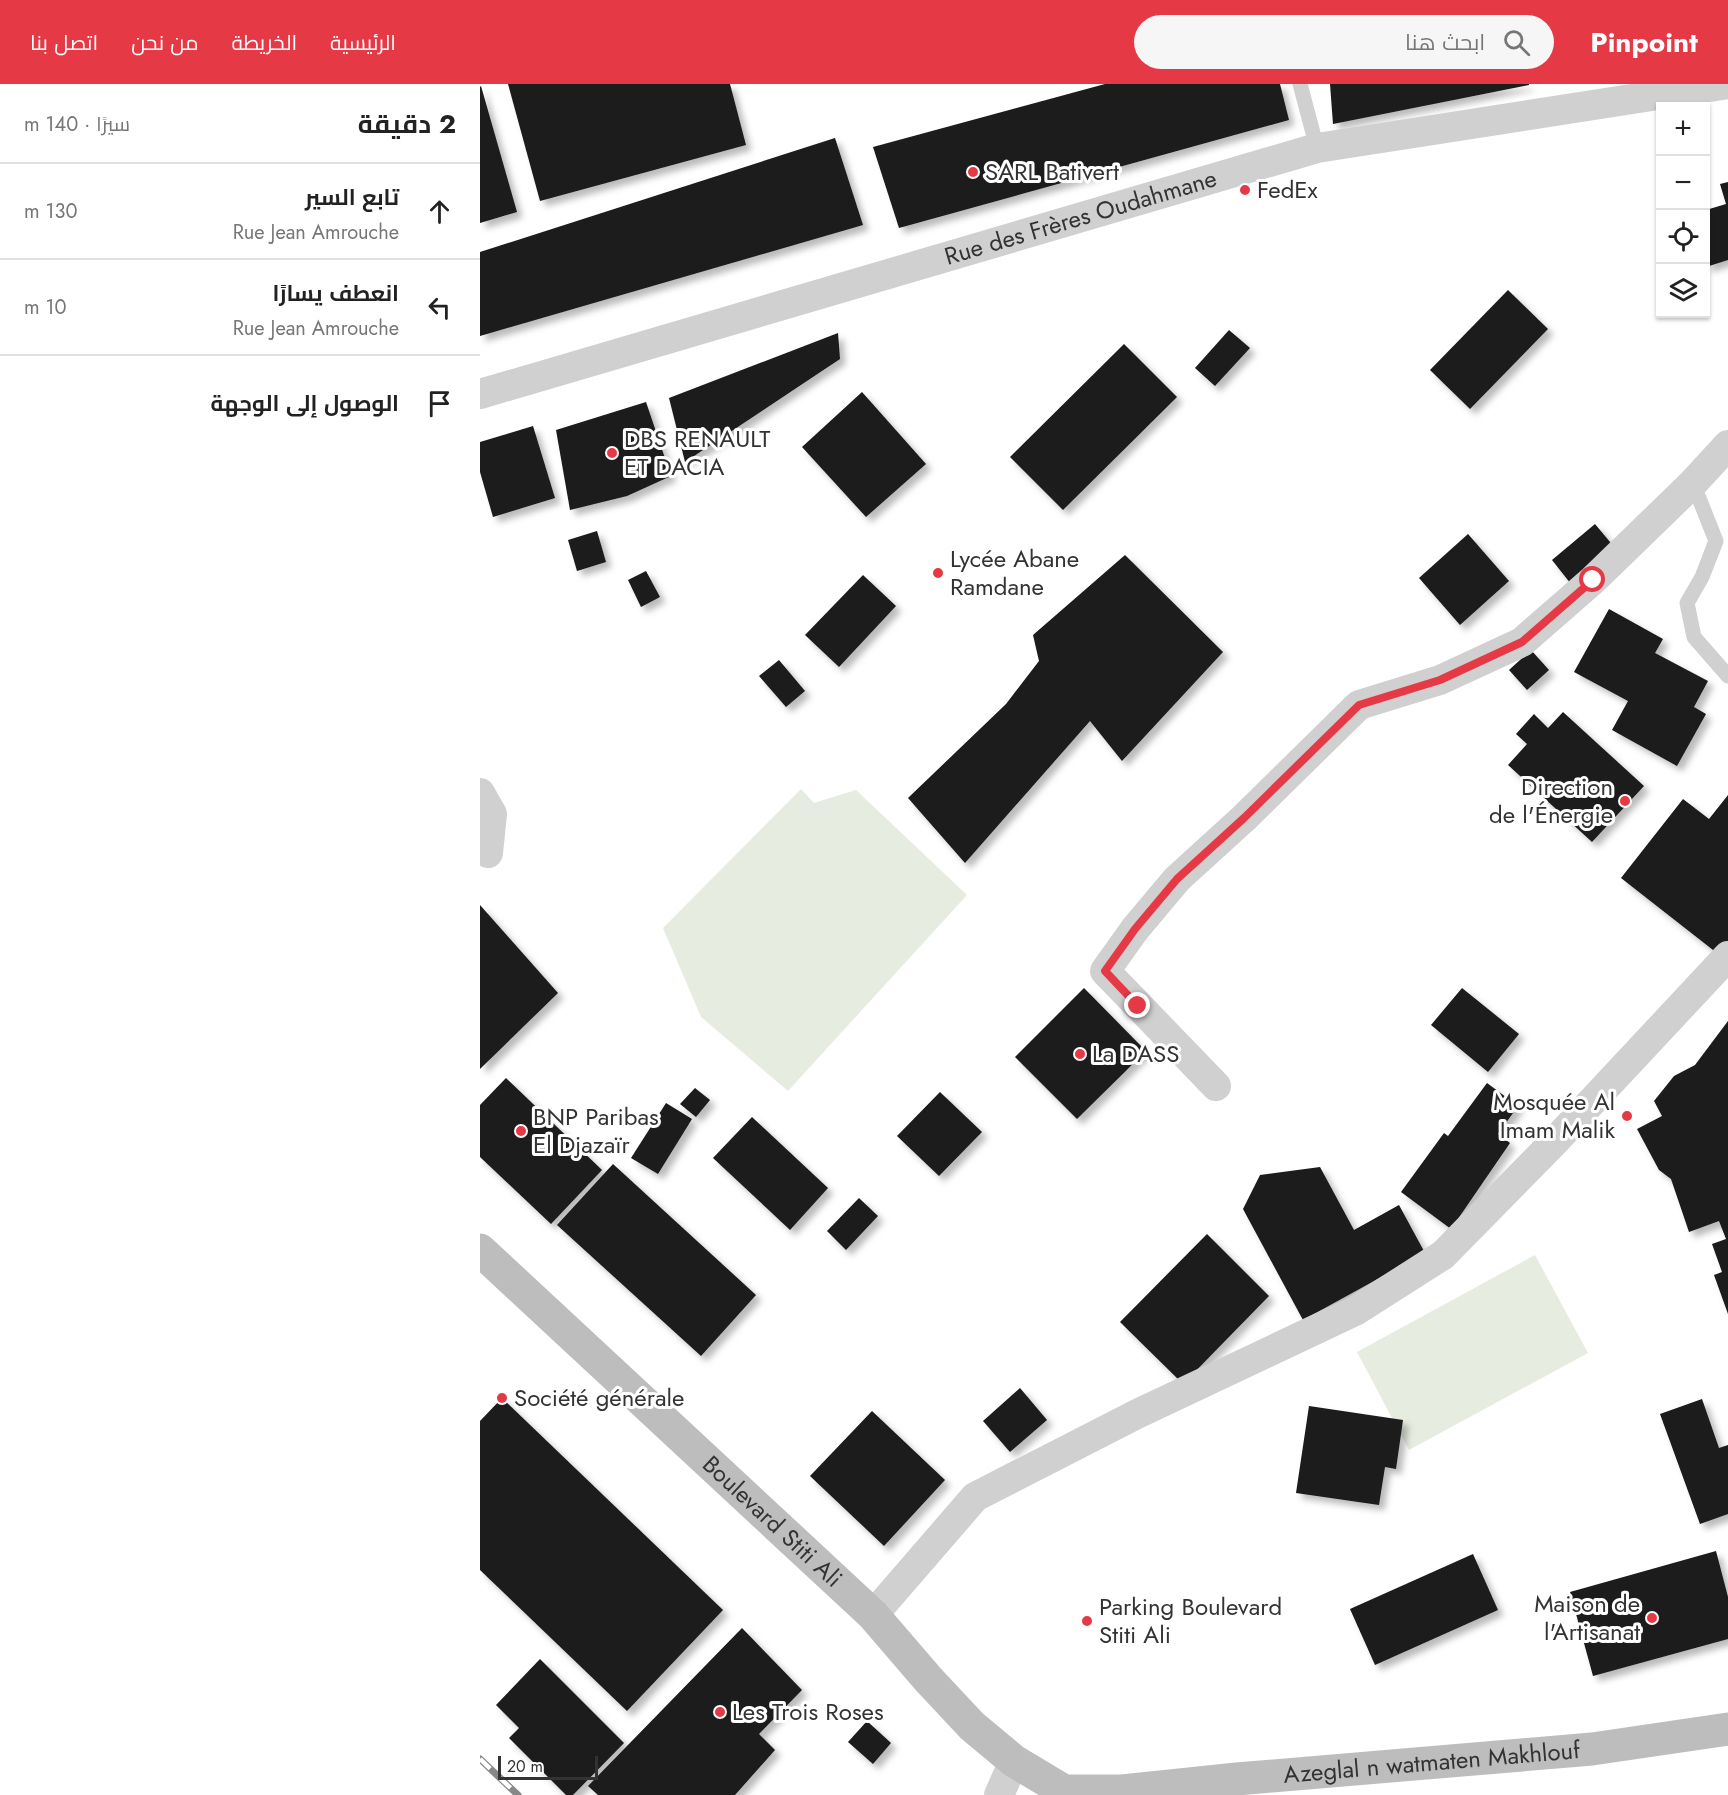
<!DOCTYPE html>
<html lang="ar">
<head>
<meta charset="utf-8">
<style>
	:root { --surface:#fff; --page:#f6f6f6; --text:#222; --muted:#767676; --line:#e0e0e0; --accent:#e63946 }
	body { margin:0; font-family:Jost,Cairo,sans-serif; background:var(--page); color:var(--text); direction:rtl }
	.controls { position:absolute; right:18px; top:18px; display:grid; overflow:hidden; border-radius:0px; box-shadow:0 2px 4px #0004 }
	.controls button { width:54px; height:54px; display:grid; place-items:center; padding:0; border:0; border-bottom:2px solid var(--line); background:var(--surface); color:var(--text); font:30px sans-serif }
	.scale { position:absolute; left:18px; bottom:15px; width:100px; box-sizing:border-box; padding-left:6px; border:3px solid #333; border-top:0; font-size:16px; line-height:21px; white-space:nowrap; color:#333; -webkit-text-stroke:4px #fff; paint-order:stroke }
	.stop { position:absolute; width:18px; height:18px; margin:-14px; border:4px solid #e63946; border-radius:50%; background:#fff }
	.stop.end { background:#e63946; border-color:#fff; box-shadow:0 2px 6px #0008 }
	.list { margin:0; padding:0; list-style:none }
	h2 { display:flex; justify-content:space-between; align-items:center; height:78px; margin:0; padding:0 24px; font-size:26px }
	h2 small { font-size:20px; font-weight:400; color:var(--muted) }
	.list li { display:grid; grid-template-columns:39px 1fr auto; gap:18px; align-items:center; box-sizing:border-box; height:96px; padding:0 24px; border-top:2px solid var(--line) }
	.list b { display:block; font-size:22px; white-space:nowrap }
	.list p { margin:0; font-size:20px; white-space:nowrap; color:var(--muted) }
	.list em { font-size:20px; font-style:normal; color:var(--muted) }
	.icon { flex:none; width:33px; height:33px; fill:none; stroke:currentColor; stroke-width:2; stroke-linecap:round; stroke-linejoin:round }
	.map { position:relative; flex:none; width:1248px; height:1711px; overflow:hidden; direction:ltr }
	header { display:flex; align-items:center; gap:36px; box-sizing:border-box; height:84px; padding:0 30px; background:var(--accent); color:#fff }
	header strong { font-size:28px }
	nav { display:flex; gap:33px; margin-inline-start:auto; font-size:21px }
	.search { width:420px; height:54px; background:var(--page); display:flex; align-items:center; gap:15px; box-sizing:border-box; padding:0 21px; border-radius:33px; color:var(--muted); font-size:22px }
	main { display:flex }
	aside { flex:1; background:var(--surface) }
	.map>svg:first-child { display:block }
	.green { fill:#e6ecdf }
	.building { fill:#1a1a1a; filter:url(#shadow) }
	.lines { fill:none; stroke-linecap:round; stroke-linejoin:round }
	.service { stroke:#d0d0d0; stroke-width:15 }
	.minor { stroke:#d0d0d0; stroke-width:30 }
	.secondary { stroke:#bdbdbd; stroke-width:33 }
	.rail-casing { stroke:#888; stroke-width:7 }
	.rail { stroke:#fff; stroke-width:4.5; stroke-dasharray:14; stroke-linecap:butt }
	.route { stroke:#e63946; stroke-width:8 }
	.poi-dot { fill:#e63946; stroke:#fff; stroke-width:2 }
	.labels { text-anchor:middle; stroke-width:6; stroke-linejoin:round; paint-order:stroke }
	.poi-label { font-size:24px; fill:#333; stroke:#fff; text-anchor:start }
	.street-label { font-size:24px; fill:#333; stroke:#fff }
</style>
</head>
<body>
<header>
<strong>Pinpoint</strong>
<div class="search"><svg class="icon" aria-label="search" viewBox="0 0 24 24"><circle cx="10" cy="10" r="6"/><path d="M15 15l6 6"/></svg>ابحث هنا</div>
<nav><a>الرئيسية</a><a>الخريطة</a><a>من نحن</a><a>اتصل بنا</a></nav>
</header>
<main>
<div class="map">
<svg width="1248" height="1711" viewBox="0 0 1248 1711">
	<defs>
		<filter id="shadow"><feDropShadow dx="5.5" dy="5.5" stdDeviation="3" flood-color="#0004"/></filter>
	</defs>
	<rect width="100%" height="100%" fill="#fff"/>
	<g class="green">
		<polygon points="321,705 334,719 376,706 487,811 308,1007 221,933 183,844"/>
		<polygon points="1055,1171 1108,1269 929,1366 877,1268"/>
	</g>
	<g class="building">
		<polygon points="28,0 250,0 266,61 60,117"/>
		<polygon points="625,0 800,0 809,36 419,144 393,63"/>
		<polygon points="850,0 1049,0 1049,1 853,40"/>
		<polygon points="1,2 37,128 0,139 0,3"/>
		<polygon points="355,54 383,141 0,252 0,168"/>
		<polygon points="1248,98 1248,176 1226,183 1226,126 1246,120 1240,100"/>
		<polygon points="1028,206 1068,245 990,325 950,286"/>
		<polygon points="749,246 770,264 735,302 715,284"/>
		<polygon points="358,249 360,275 205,378 189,314"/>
		<polygon points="644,260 697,313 583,426 530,373"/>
		<polygon points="382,308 446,380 386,433 322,363"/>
		<polygon points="166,318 191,392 147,412 90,426 76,346"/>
		<polygon points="53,342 75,414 13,433 0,388 0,358"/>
		<polygon points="1115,440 1135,464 1091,500 1072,476"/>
		<polygon points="117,447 126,478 97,487 88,456"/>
		<polygon points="988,450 1029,497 980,541 939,494"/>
		<polygon points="645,471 743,568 642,677 610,637 485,779 428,714 526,620 559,577 553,551"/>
		<polygon points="166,487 180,513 161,523 148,496"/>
		<polygon points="383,491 416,522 359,583 325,551"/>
		<polygon points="1129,525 1183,555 1175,569 1228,597 1214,623 1226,630 1197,682 1132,646 1148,617 1094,588"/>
		<polygon points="1051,566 1069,586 1047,606 1029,586"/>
		<polygon points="299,576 325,607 306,623 279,592"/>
		<polygon points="1083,628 1164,702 1112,758 1028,681 1047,660 1036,650 1054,630 1068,644"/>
		<polygon points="1248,711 1248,865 1242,873 1141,794 1203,715 1229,735"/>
		<polygon points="0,821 78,909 0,985"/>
		<polygon points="604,904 666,967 597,1035 535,973"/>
		<polygon points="982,904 1039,950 1008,988 951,941"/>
		<polygon points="1248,937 1248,1230 1234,1191 1242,1188 1232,1160 1246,1155 1239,1137 1209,1148 1191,1095 1179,1086 1157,1045 1182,1032 1174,1017 1194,992 1215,981"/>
		<polygon points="26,994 122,1086 71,1140 0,1073 0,1021"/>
		<polygon points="1007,999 1038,1022 1018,1050 1030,1059 971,1145 921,1108 964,1049 968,1052"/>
		<polygon points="215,1004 230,1016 216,1033 200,1020"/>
		<polygon points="460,1008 502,1048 459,1092 417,1052"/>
		<polygon points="186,1019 212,1035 178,1090 151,1074"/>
		<polygon points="272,1033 348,1104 310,1146 233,1074"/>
		<polygon points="133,1080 276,1211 221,1272 77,1141"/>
		<polygon points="840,1083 874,1146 919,1121 945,1169 823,1236 763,1125 780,1091"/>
		<polygon points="379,1114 398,1132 366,1166 347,1147"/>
		<polygon points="727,1150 789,1212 703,1300 640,1238"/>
		<polygon points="540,1304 567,1336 530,1368 503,1337"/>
		<polygon points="22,1314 243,1526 147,1627 0,1486 0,1337"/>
		<polygon points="1222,1315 1239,1364 1248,1361 1248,1430 1220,1440 1180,1330"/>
		<polygon points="829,1322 923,1336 916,1385 905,1383 899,1421 816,1409"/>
		<polygon points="392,1327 465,1396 404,1462 330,1392"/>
		<polygon points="1236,1467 1248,1513 1248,1555 1113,1592 1090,1508"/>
		<polygon points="993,1470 1018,1526 895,1581 870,1525"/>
		<polygon points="262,1544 322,1606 279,1650 295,1666 255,1711 118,1711 108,1702"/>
		<polygon points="60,1575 144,1659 93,1711 86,1711 29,1654 39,1644 16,1621"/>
		<polygon points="387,1637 411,1659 393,1680 368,1658"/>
	</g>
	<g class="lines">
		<g class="service">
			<polyline points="820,0 837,64"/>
			<polyline points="1213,399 1236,457 1222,493 1207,519 1214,553 1248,592"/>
		</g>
		<g class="minor">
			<path id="s1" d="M0,310L837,64L1248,0"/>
			<polyline points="0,709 12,730 8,769"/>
			<polyline points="736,1002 625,887 655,845 697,795 764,734 879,621 960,596 1042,558 1113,496 1213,399 1248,361"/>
			<polyline points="393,1531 495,1413 657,1330 875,1227 963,1171 1076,1056 1248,872"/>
			<polyline points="519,1711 534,1677"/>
		</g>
		<path class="secondary" id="s2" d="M0,1166L393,1531L448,1595L492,1642L534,1677L584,1707H642L757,1695L1112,1665L1248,1645"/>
		<g class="rail-casing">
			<polyline id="rail" points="0,1675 38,1711"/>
		</g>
		<use href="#rail" class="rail"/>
	</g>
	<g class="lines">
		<polyline class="route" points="658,922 625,887 655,845 697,795 764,734 879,621 960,596 1042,558 1113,496"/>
	</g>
	<g class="poi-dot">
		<circle cx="493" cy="88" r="6"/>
		<circle cx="765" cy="106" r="6"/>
		<circle cx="132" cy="369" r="6"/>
		<circle cx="458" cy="489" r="6"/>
		<circle cx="1145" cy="717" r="6"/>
		<circle cx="600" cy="970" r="6"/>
		<circle cx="1147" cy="1032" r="6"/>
		<circle cx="41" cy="1047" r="6"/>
		<circle cx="22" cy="1314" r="6"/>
		<circle cx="1172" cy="1534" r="6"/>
		<circle cx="607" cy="1537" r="6"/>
		<circle cx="240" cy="1628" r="6"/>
	</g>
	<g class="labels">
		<g class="poi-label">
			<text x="505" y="96">SARL Bativert</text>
			<text x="777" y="114">FedEx</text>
			<text x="144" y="363">DBS RENAULT<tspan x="144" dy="28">ET DACIA</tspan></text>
			<text x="470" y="483">Lycée Abane<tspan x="470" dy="28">Ramdane</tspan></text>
			<text x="1133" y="711" text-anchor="end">Direction<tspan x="1133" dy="28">de l'Énergie</tspan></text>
			<text x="612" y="978">La DASS</text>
			<text x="1135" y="1026" text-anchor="end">Mosquée Al<tspan x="1135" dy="28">Imam Malik</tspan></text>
			<text x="53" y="1041">BNP Paribas<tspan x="53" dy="28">El Djazaïr</tspan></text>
			<text x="34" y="1322">Société générale</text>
			<text x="1160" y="1528" text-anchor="end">Maison de<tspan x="1160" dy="28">l'Artisanat</tspan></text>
			<text x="619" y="1531">Parking Boulevard<tspan x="619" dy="28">Stiti Ali</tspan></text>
			<text x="252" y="1636">Les Trois Roses</text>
		</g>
		<g class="street-label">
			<text dy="8" stroke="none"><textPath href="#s1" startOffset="626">Rue des Frères Oudahmane</textPath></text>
			<text dy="8" stroke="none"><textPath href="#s2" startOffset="399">Boulevard Stiti Ali</textPath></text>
			<text dy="8" stroke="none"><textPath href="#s2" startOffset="1167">Azeglal n watmaten Makhlouf</textPath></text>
		</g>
	</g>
</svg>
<div class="controls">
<button>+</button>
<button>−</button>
<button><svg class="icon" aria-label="locate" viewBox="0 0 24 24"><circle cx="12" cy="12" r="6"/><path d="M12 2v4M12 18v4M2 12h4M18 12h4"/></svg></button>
<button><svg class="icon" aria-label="layers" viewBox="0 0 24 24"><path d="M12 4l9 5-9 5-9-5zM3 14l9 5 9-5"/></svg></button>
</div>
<div class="scale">20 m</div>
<div class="stop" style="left:1113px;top:496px"></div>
<div class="stop end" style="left:658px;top:922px"></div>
</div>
<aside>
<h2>2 دقيقة<small>سيرًا · 140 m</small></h2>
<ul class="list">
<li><svg class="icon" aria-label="ahead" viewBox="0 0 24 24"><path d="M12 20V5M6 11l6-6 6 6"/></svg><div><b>تابع السير</b><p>Rue Jean Amrouche</p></div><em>130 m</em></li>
<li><svg class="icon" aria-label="left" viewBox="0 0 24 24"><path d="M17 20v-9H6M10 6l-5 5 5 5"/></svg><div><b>انعطف يسارًا</b><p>Rue Jean Amrouche</p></div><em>10 m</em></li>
<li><svg class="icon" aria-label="arrive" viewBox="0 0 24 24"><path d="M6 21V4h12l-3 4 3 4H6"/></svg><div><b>الوصول إلى الوجهة</b></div></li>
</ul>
</aside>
</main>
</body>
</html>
